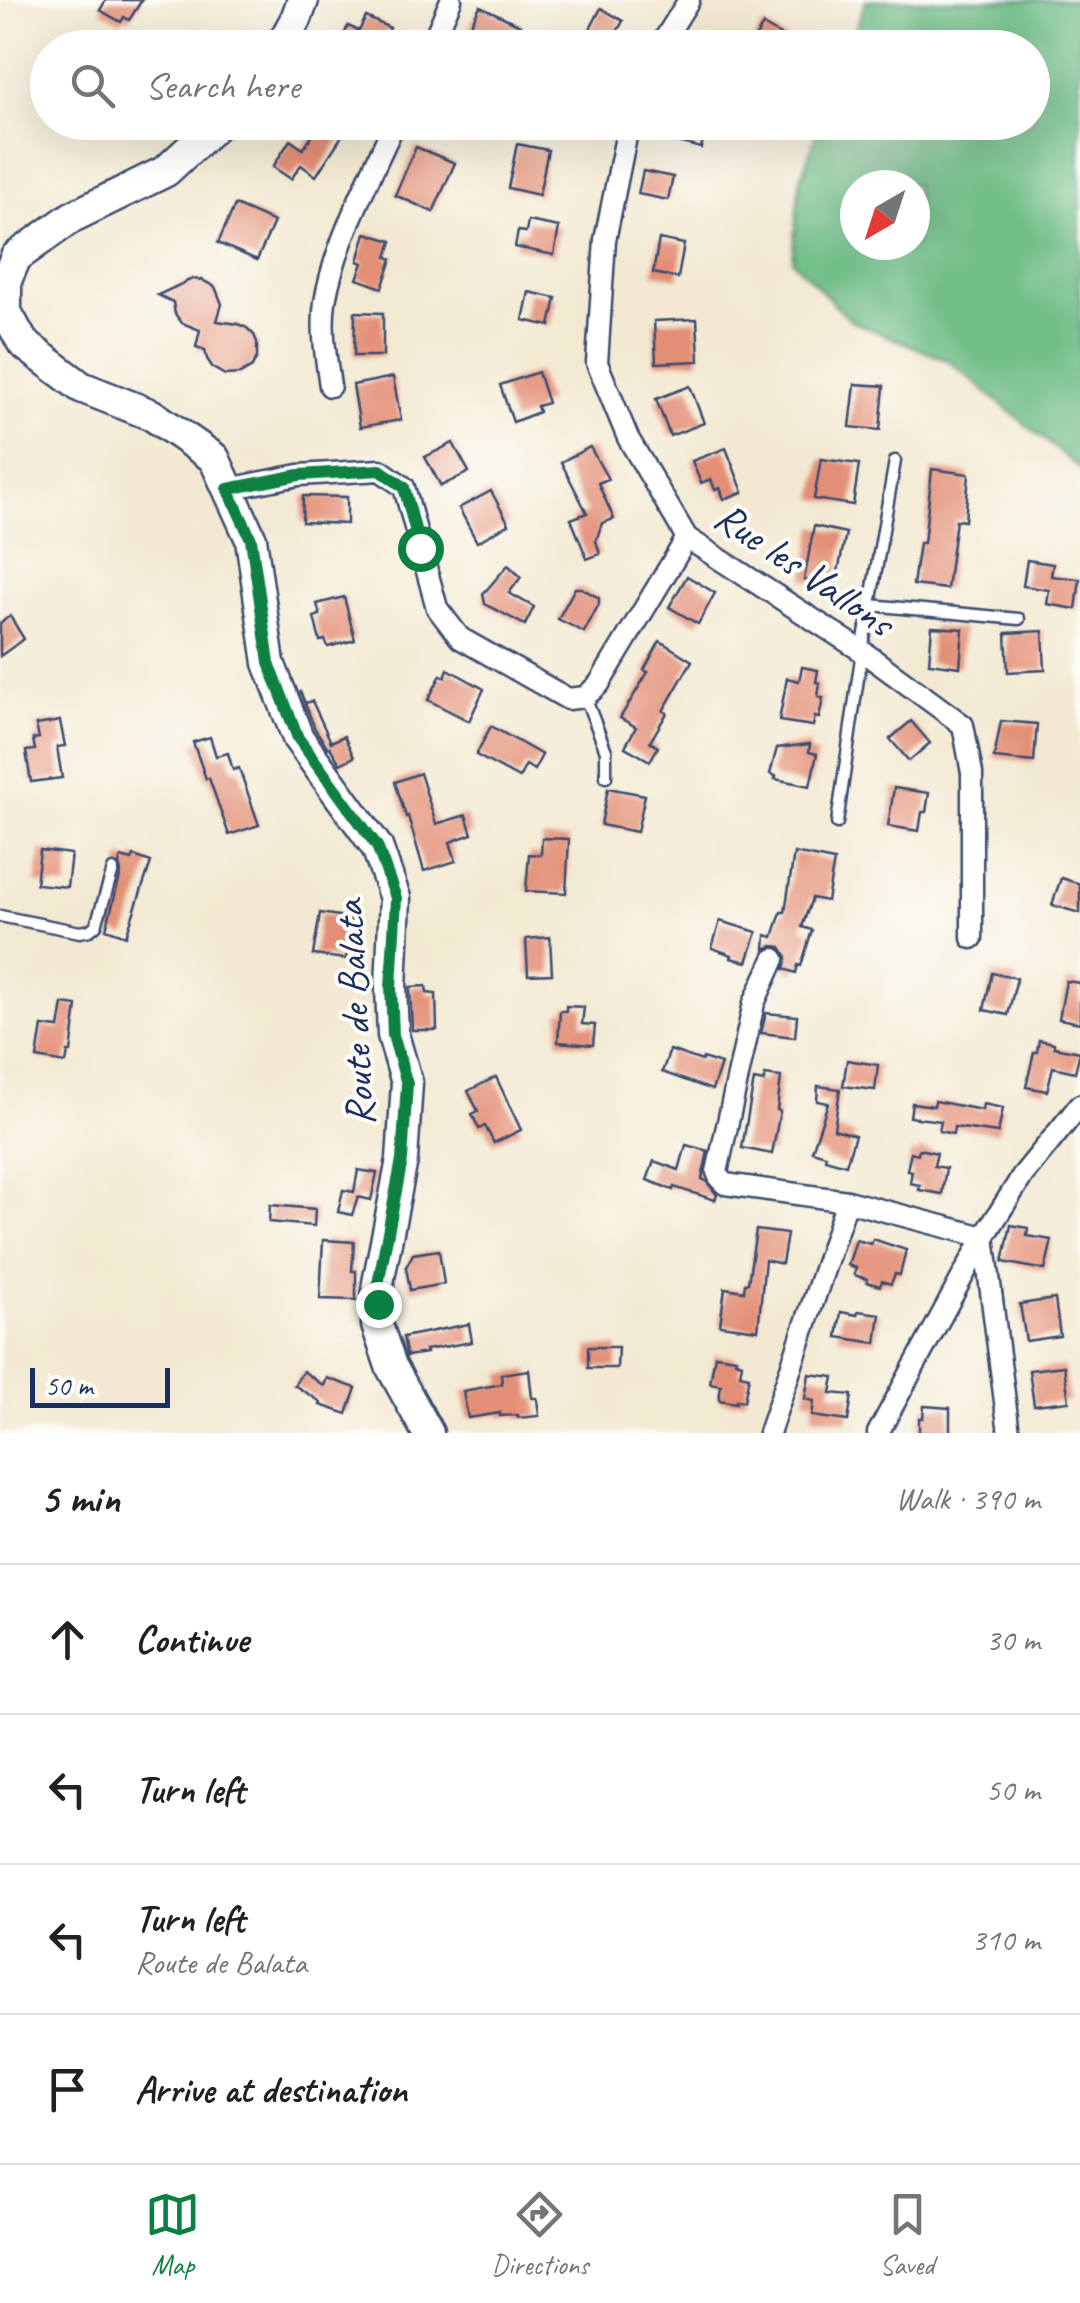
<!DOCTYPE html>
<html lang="en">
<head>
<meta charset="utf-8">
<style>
	:root { --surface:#fff; --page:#f6f6f6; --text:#202124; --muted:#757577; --line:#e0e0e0; --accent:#0b8043 }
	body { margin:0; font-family:Caveat,sans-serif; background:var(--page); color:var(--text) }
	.compass { position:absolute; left:840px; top:170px; width:90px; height:90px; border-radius:50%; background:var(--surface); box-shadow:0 10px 40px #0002; rotate:219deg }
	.scale { position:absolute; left:30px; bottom:25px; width:140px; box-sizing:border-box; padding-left:10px; border:5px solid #1b2f5e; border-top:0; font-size:28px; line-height:35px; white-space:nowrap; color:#1b2f5e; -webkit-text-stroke:8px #fdfcf7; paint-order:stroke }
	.stop { position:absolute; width:30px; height:30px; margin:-22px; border:8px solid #0b8043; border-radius:50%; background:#fff }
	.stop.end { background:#0b8043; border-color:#fff; box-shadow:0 2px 10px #0008 }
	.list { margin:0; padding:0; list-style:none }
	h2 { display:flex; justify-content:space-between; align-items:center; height:130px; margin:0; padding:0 40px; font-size:42px }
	h2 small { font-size:32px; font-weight:400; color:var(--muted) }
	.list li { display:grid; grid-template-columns:65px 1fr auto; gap:30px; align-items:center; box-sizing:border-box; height:150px; padding:0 40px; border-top:2px solid var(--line) }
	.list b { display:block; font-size:38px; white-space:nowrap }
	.list p { margin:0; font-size:32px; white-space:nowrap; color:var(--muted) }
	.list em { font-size:32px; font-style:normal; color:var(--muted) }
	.icon { flex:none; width:55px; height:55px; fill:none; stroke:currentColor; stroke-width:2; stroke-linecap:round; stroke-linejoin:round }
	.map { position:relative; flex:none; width:1080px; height:1433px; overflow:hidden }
	.search { position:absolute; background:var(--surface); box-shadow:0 10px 40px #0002; left:30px; right:30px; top:30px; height:110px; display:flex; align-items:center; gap:25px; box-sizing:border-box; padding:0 35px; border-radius:55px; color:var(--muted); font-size:38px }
	.sheet { height:730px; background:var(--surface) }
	nav { display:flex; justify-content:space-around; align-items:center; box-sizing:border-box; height:140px; border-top:2px solid var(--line); background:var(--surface); font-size:28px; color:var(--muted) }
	nav a { display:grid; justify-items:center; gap:5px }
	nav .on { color:var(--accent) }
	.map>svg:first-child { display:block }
	.forest { fill:#71be88; stroke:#467673; stroke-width:2.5; fill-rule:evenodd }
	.building { fill:#e38e76 }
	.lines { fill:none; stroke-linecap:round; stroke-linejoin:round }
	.lane-casing { stroke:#3b4b6f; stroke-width:15 }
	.street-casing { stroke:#3b4b6f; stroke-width:25 }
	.secondary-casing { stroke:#3b4b6f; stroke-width:35 }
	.lane { stroke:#fff; stroke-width:10 }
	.street { stroke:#fff; stroke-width:20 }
	.secondary { stroke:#fff; stroke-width:30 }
	.route { stroke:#0b8043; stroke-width:12 }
	.labels { text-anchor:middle; stroke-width:8; stroke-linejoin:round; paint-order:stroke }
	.street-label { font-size:42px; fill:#1b2f5e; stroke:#fdfcf7 }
</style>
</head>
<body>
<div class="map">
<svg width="1080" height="1433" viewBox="0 0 1080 1433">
	<rect width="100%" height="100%" fill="#fdfcf7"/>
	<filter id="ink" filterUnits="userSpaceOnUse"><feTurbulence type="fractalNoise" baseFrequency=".01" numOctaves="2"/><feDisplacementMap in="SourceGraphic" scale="20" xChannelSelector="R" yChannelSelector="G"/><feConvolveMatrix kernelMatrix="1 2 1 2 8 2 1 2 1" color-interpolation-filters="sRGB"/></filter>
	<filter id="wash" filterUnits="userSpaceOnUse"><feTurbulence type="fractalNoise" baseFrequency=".0048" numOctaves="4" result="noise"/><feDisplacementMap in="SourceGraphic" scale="40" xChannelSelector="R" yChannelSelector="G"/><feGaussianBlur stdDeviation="2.25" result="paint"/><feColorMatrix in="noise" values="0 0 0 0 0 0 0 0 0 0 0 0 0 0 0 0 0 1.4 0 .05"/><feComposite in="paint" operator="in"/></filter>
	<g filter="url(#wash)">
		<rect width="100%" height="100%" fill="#f3e9d2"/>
		<path class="forest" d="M866,0H1080V469L949,361L851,321L792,260L800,180L821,123L1032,122V48L849,47ZM855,185H915V245H855Z"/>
		<g id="blocks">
			<g class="building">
				<polygon points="106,0 142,0 129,20 124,17 121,22 100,10"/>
				<polygon points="480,6 520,25 509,48 478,48 470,43 476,31 469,28"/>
				<polygon points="601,8 623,21 617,32 623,35 616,48 598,48 603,41 588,33"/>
				<polygon points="366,17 390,28 382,48 338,48 348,26 359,31"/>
				<polygon points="763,25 777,33 800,48 749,48"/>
				<polygon points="321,122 351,122 316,176 301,165 291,179 273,167 290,140 303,149"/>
				<polygon points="662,122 708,122 701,148 658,137"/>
				<polygon points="517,144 548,150 539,195 508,188"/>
				<polygon points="416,147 455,163 433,212 395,195"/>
				<polygon points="643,171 673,177 668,200 638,194"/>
				<polygon points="235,205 274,222 257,260 218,243"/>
				<polygon points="528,221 559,227 554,255 515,247 518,231 526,232"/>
				<polygon points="366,233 392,241 387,257 392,259 382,288 357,279 363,263 358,261"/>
				<polygon points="659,239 684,244 678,278 653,273"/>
				<polygon points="192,279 202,280 215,287 222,304 217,321 238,324 247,328 254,335 257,342 257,357 252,367 240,374 225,375 213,368 207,359 205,350 196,347 200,330 182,323 175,314 173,302 158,295"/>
				<polygon points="529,292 556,298 550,326 523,320"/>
				<polygon points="355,312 383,313 383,356 354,356"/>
				<polygon points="697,319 699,361 656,363 654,321"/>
				<polygon points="538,372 548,403 537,406 539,412 513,422 500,385"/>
				<polygon points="393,377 401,420 360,427 353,385"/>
				<polygon points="855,384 884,386 880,430 850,427"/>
				<polygon points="690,386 704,423 670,436 656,399"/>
				<polygon points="453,443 469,472 441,486 425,457"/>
				<polygon points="590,447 608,479 598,483 614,519 602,523 596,541 600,554 587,559 571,519 587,513 561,462"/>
				<polygon points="726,448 743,492 724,499 720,488 715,490 711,479 701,483 692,461"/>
				<polygon points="821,459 859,464 853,505 814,499"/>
				<polygon points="932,469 969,474 965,521 956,520 947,589 913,585 919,543 924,543"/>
				<polygon points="491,491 509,524 477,542 459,508"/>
				<polygon points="303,496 347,497 347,524 302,522"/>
				<polygon points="814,526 846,533 835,586 804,580"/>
				<polygon points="1027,560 1053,564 1051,576 1080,579 1076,609 1047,604 1049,590 1023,586"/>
				<polygon points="508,565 521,577 509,593 534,607 525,625 485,604 483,594"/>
				<polygon points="687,576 715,593 698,624 669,607"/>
				<polygon points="575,588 581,588 599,598 599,604 584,632 558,619"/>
				<polygon points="344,597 355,640 328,647 325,640 320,641 314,617 320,615 317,604"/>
				<polygon points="10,616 24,639 0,656 0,623"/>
				<polygon points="932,627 963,629 960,667 929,663"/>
				<polygon points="1043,631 1045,670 1008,672 1006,633"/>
				<polygon points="660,641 692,661 663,711 667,713 650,742 658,747 650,761 625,747 636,727 620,718 648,672 644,670"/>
				<polygon points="802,667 818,670 816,682 820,683 818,697 823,698 819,718 815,717 813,726 779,721 787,678 799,681"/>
				<polygon points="448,669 484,689 469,721 428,700 441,675 445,677"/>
				<polygon points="300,691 305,703 312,701 331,742 344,736 354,757 340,764 330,747 328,748 315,729"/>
				<polygon points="60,721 65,746 57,747 62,778 31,782 26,751 35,750 33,739 39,738 36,725"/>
				<polygon points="911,721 930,743 909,761 890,739"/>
				<polygon points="1001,721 1037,724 1034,762 994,758"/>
				<polygon points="491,726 542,755 534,770 526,765 519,778 476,755"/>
				<polygon points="210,737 216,756 228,753 233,770 239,768 259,825 229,835 209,778 206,779 193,742"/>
				<polygon points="810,744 809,752 817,754 810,786 775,779 776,776 770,774 777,748"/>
				<polygon points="420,773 436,824 466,815 472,834 450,842 456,861 424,871 408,816 406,817 395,782"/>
				<polygon points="608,788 645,795 637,832 601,825"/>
				<polygon points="894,788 929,793 926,812 922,812 919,831 888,826"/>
				<polygon points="542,838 569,839 566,893 526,891 529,854 541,855"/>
				<polygon points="40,850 71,854 67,887 36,884"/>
				<polygon points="794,853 834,861 827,901 812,898 802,927 812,930 801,966 798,965 796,973 784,969 787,957 781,947 772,946 765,949 766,935 773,937 781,912 785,912"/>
				<polygon points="134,856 151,862 126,936 106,929 121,873 119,864 121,857 132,860"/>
				<polygon points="1061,878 1080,884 1080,913 1052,905"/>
				<polygon points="320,913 352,918 346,959 313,955"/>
				<polygon points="720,921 757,932 747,962 731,958 732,955 712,948"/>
				<polygon points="550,937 552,974 528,975 526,939"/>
				<polygon points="992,973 1017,978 1008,1015 984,1010"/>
				<polygon points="1066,981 1080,983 1080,1023 1059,1019"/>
				<polygon points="426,986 427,993 436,994 437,1030 412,1030 410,987"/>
				<polygon points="63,1004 77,1006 71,1052 68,1052 66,1063 37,1058 42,1026 59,1028"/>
				<polygon points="566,1006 584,1007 582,1024 595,1025 593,1045 558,1042 560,1011 566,1011"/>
				<polygon points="766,1013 797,1016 795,1037 761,1033"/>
				<polygon points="1039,1040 1054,1043 1054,1047 1080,1052 1075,1072 1053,1067 1047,1091 1026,1087 1034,1052 1037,1052"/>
				<polygon points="670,1050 702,1061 703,1058 721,1064 712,1090 662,1072"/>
				<polygon points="847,1060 878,1065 875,1090 843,1086"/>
				<polygon points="765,1075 781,1077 777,1110 780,1111 772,1154 742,1148 754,1080 764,1082"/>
				<polygon points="496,1077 521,1130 494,1143 485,1126 479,1129 472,1114 478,1111 468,1091"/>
				<polygon points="818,1086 840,1089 834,1129 855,1135 846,1165 825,1159 826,1155 812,1151 828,1103 817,1101"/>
				<polygon points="935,1101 982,1110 983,1104 1003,1108 998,1133 954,1127 953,1134 939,1131 941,1121 910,1117 912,1103 934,1106"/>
				<polygon points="686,1145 708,1151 702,1179 706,1181 717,1195 715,1200 674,1187 673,1190 647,1180 654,1161 679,1170"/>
				<polygon points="919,1149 937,1153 934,1166 946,1168 942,1194 919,1190 920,1185 910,1183 912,1171 907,1170 911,1152 918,1154"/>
				<polygon points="358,1170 377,1173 371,1200 358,1197 352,1215 338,1212 343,1190 354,1192"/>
				<polygon points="270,1205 315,1209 314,1226 269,1222"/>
				<polygon points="1011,1225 1028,1228 1027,1236 1052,1240 1045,1270 1003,1262"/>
				<polygon points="756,1230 787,1234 782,1264 765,1260 758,1330 720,1325 725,1288 744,1291 745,1283 748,1283"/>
				<polygon points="873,1239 906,1250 900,1275 895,1274 891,1284 882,1281 880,1286 867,1282 867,1279 854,1275 856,1268 848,1265 856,1240 871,1244"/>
				<polygon points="323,1240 354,1242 352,1271 356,1271 356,1300 320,1299"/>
				<polygon points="439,1250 444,1284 410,1290 406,1267 413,1254"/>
				<polygon points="1055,1299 1060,1336 1026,1341 1020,1304"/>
				<polygon points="858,1311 880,1314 876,1343 837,1337 841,1312 857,1315"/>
				<polygon points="469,1324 472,1342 425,1350 426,1353 407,1356 403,1337"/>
				<polygon points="588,1347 618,1347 617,1368 588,1368"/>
				<polygon points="715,1355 736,1358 735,1361 742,1363 740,1374 749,1376 744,1401 736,1400 736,1403 719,1400 721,1385 710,1383"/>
				<polygon points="1064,1366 1069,1401 1034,1405 1029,1370"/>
				<polygon points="529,1370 532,1398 537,1398 539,1416 518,1418 518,1415 500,1416 500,1413 468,1418 463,1391 502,1384 501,1374"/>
				<polygon points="303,1371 324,1386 327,1378 356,1388 347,1414 320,1405 321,1402 294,1385"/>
				<polygon points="809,1374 834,1377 831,1393 852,1395 848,1421 812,1416 814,1401 805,1399"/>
				<polygon points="924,1406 950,1408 950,1433 919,1433 919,1418 923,1418"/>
			</g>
		</g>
	</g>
	<g filter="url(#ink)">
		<use href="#blocks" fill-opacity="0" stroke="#3b4b6f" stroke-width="2.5"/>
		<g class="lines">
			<g class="lane-casing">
				<g id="lane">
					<polyline points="870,605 1019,619"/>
					<polyline points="585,697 606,751 606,777"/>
					<polyline points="837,823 862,651 895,461"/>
					<polyline points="0,916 80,932 90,930 96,925 113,870"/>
				</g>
			</g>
			<g class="street-casing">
				<g id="street">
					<polyline points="430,48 451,0"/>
					<polyline points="659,48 689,0"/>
					<polyline points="629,122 605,240 597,363 628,438 687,538 862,651 963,725 972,773 972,938"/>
					<path d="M330,386C326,358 321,330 325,302C334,245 371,175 395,122"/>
					<polyline points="228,489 299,475 380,470 404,487 437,608 460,638 568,699 585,697 599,684 687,538"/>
					<polyline points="774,959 754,1003 717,1172 720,1179 725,1184 847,1201"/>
					<polyline points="769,1433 847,1201 984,1237 1009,1433"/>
					<polyline points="878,1433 984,1237 1023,1175 1080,1105"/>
				</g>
			</g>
			<g class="secondary-casing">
				<g id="secondary">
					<polyline points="280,48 296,19 303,0"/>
					<polyline points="219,122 166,171 72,217 16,257 6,280 6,312 23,343 81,387 152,415 214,458 251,539 269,663 298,738 377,847 395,898 391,987 393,1035 407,1083 402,1160 378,1283 377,1325 391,1366 428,1433"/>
				</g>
			</g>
			<use href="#lane" class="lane"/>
			<use href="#street" class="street"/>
			<use href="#secondary" class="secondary"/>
		</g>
	</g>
	<g class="lines" filter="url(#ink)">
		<polyline class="route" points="378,1304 378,1284 402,1160 407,1084 393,1035 391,987 396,898 377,846 298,738 269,663 251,539 228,489 299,475 380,470 404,487 420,548"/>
	</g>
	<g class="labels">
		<g class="street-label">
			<text transform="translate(805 568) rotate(34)" y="15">Rue les Vallons</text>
			<text transform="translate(353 1013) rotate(-93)" y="15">Route de Balata</text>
		</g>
	</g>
</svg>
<svg class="compass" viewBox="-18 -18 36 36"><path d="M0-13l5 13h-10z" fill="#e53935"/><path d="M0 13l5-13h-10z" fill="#757577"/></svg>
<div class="scale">50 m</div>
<div class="stop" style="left:420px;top:548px"></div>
<div class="stop end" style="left:378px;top:1304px"></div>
<div class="search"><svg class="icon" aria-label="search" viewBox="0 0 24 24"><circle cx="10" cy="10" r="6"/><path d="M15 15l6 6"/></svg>Search here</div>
</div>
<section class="sheet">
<h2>5 min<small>Walk · 390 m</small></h2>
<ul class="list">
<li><svg class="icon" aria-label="ahead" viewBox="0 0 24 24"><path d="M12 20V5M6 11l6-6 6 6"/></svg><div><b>Continue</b></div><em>30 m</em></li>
<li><svg class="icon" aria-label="left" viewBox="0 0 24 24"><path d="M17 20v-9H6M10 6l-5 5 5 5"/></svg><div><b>Turn left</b></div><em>50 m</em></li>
<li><svg class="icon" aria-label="left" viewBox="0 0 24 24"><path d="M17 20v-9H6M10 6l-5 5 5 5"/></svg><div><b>Turn left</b><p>Route de Balata</p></div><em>310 m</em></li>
<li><svg class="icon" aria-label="arrive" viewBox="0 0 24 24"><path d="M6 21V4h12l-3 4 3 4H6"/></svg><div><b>Arrive at destination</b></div></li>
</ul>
</section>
<nav>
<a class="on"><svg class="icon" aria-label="map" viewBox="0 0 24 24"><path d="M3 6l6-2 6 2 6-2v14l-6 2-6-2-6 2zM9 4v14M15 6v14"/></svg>Map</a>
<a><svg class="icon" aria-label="directions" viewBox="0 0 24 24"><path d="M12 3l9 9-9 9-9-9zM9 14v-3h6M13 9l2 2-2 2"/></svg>Directions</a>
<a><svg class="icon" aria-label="saved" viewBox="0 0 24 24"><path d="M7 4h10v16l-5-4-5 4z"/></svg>Saved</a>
</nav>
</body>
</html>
